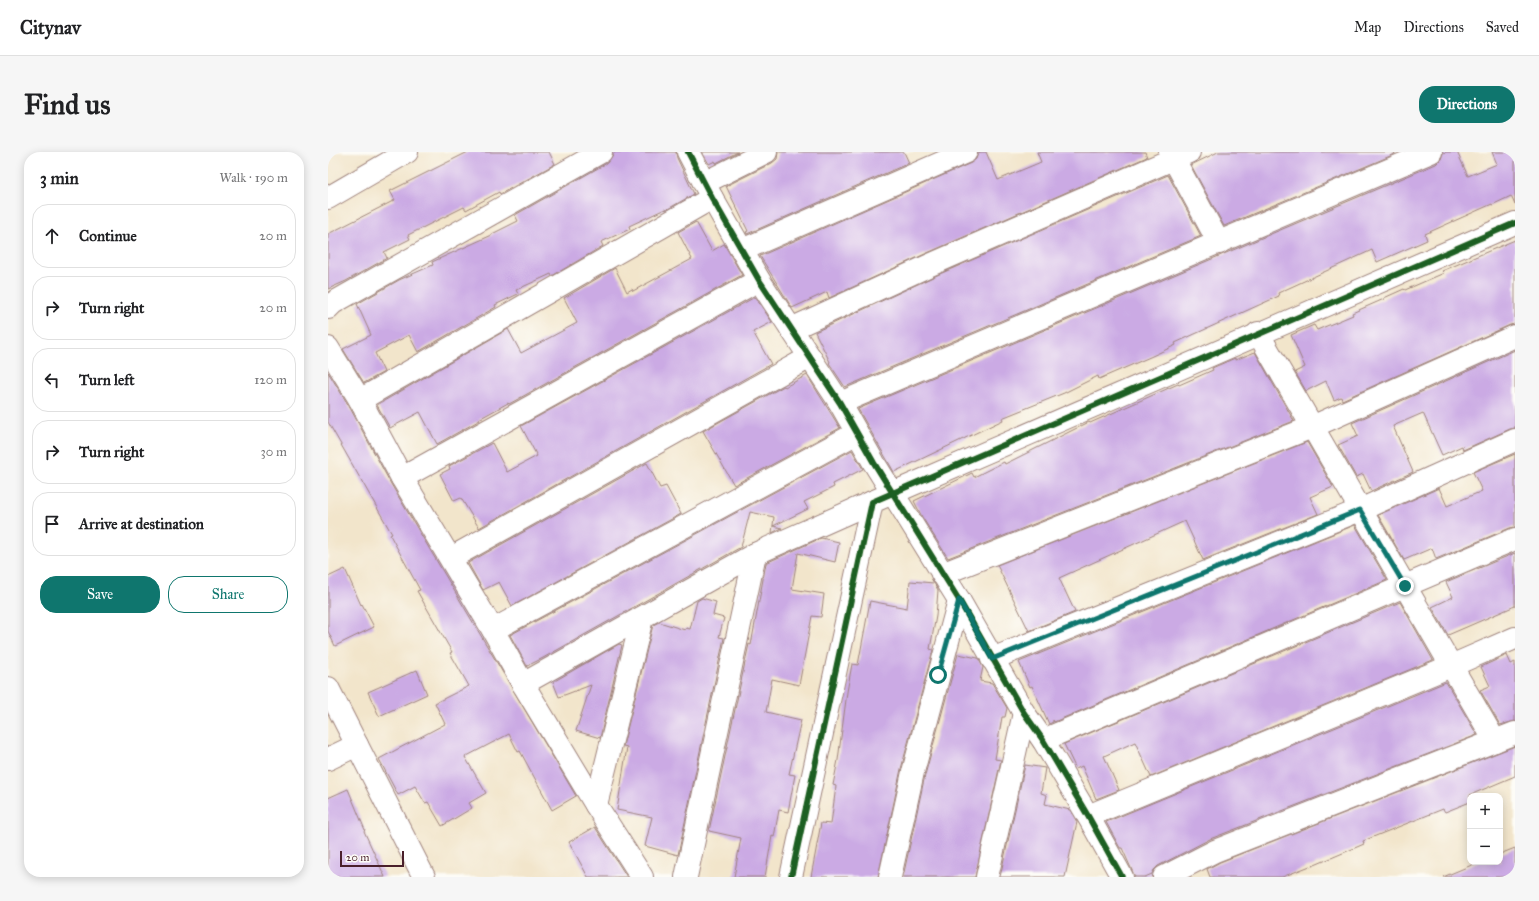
<!DOCTYPE html>
<html lang="en">
<head>
<meta charset="utf-8">
<style>
	:root { --surface:#fff; --page:#f6f6f6; --text:#202124; --muted:#757577; --line:#e0e0e0; --accent:#0f766e }
	body { margin:0; font-family:"IM FELL Great Primer",serif; background:var(--page); color:var(--text) }
	.controls { position:absolute; right:12px; bottom:12px; display:grid; overflow:hidden; border-radius:8px; box-shadow:0 2px 10px #0003 }
	.controls button { width:36px; height:36px; display:grid; place-items:center; padding:0; border:0; border-bottom:1px solid var(--line); background:var(--surface); color:var(--text); font:20px sans-serif }
	.scale { position:absolute; left:12px; bottom:10px; width:64px; box-sizing:border-box; padding-left:4px; border:2px solid #4a1f2b; border-top:0; font-size:11px; line-height:14px; white-space:nowrap; color:#4a1f2b; -webkit-text-stroke:3px #fdfcf7; paint-order:stroke }
	.stop { position:absolute; width:12px; height:12px; margin:-9px; border:3px solid #0f766e; border-radius:50%; background:#fff }
	.stop.end { background:#0f766e; border-color:#fff; box-shadow:0 1px 4px #0008 }
	.list { margin:0; padding:0; list-style:none }
	h2 { display:flex; justify-content:space-between; align-items:center; height:52px; margin:0; padding:0 16px; font-size:17px }
	h2 small { font-size:13px; font-weight:400; color:var(--muted) }
	.list li { display:grid; grid-template-columns:26px 1fr auto; gap:12px; align-items:center; box-sizing:border-box; height:64px; margin:0 8px 8px; padding:0 8px; border:1px solid var(--line); border-radius:16px }
	.list b { display:block; font-size:15px; white-space:nowrap }
	.list em { font-size:13px; font-style:normal; color:var(--muted) }
	.actions { display:flex; gap:8px; padding:12px 16px }
	.actions a { flex:1; padding:9px 0; border:1px solid var(--accent); border-radius:16px; text-align:center; font-size:14px; color:var(--accent) }
	.actions .main { background:var(--accent); color:#fff }
	.icon { flex:none; width:22px; height:22px; fill:none; stroke:currentColor; stroke-width:2; stroke-linecap:round; stroke-linejoin:round }
	.map { position:relative; flex:none; width:1187px; height:725px; overflow:hidden; border-radius:16px }
	header { display:flex; align-items:center; gap:24px; box-sizing:border-box; height:56px; padding:0 20px; background:var(--surface); border-bottom:1px solid var(--line) }
	header strong { font-size:19px }
	nav { display:flex; gap:22px; margin-inline-start:auto; font-size:14px }
	.intro { display:flex; align-items:center; justify-content:space-between; box-sizing:border-box; height:96px; padding:0 24px }
	h1 { margin:0; font-size:28px }
	.button { padding:10px 18px; border-radius:16px; background:var(--accent); color:#fff; font-size:14px; font-weight:700 }
	main { display:flex; gap:24px; padding:0 24px }
	aside { flex:1; background:var(--surface); border-radius:16px; box-shadow:0 2px 10px #0003 }
	.map>svg:first-child { display:block }
	.building { fill:#cbaae4 }
	.lines { fill:none; stroke-linecap:round; stroke-linejoin:round }
	.minor-casing { stroke:#9e827b; stroke-width:24 }
	.minor { stroke:#fff; stroke-width:22 }
	.cycleway-casing { stroke:#fdfcf7; stroke-width:8 }
	.cycleway { stroke:#1b5e20; stroke-width:6 }
	.route { stroke:#0f766e; stroke-width:5 }
</style>
</head>
<body>
<header>
<strong>Citynav</strong>
<nav><a>Map</a><a>Directions</a><a>Saved</a></nav>
</header>
<div class="intro"><h1>Find us</h1><a class="button">Directions</a></div>
<main>
<aside>
<h2>3 min<small>Walk · 190 m</small></h2>
<ul class="list">
<li><svg class="icon" aria-label="ahead" viewBox="0 0 24 24"><path d="M12 20V5M6 11l6-6 6 6"/></svg><div><b>Continue</b></div><em>20 m</em></li>
<li><svg class="icon" aria-label="right" viewBox="0 0 24 24"><path d="M7 20v-9h11M14 6l5 5-5 5"/></svg><div><b>Turn right</b></div><em>20 m</em></li>
<li><svg class="icon" aria-label="left" viewBox="0 0 24 24"><path d="M17 20v-9H6M10 6l-5 5 5 5"/></svg><div><b>Turn left</b></div><em>120 m</em></li>
<li><svg class="icon" aria-label="right" viewBox="0 0 24 24"><path d="M7 20v-9h11M14 6l5 5-5 5"/></svg><div><b>Turn right</b></div><em>30 m</em></li>
<li><svg class="icon" aria-label="arrive" viewBox="0 0 24 24"><path d="M6 21V4h12l-3 4 3 4H6"/></svg><div><b>Arrive at destination</b></div></li>
</ul>
<div class="actions"><a class="main">Save</a><a>Share</a></div>
</aside>
<div class="map">
<svg width="1187" height="725" viewBox="0 0 1187 725">
	<rect width="100%" height="100%" fill="#fdfcf7"/>
	<filter id="ink" filterUnits="userSpaceOnUse"><feTurbulence type="fractalNoise" baseFrequency=".025" numOctaves="2"/><feDisplacementMap in="SourceGraphic" scale="8" xChannelSelector="R" yChannelSelector="G"/><feConvolveMatrix kernelMatrix="1 2 1 2 8 2 1 2 1" color-interpolation-filters="sRGB"/></filter>
	<filter id="wash" filterUnits="userSpaceOnUse"><feTurbulence type="fractalNoise" baseFrequency=".012" numOctaves="4" result="noise"/><feDisplacementMap in="SourceGraphic" scale="16" xChannelSelector="R" yChannelSelector="G"/><feGaussianBlur stdDeviation="0.9" result="paint"/><feColorMatrix in="noise" values="0 0 0 0 0 0 0 0 0 0 0 0 0 0 0 0 0 1.4 0 .05"/><feComposite in="paint" operator="in"/></filter>
	<g filter="url(#wash)">
		<rect width="100%" height="100%" fill="#f2e5cb"/>
		<g id="blocks">
			<g class="building">
				<polygon points="140,0 221,0 227,12 176,40 172,42 171,40 138,58 136,55 80,83 82,87 56,100 59,106 18,129 0,137 0,82 67,48 62,39"/>
				<polygon points="287,0 348,0 349,6 366,42 338,58 337,57 301,74 302,77 273,90 275,94 224,124 223,122 188,138 190,142 167,153 168,155 90,200 81,183 47,201 56,220 36,231 15,197 43,183 29,152 71,128 105,113 104,110 164,83 164,82 190,69 187,63 279,11"/>
				<polygon points="374,0 410,0 388,11 387,9 381,12"/>
				<polygon points="450,0 576,0 581,11 419,82 418,80 420,79 398,34 444,11 449,7"/>
				<polygon points="653,0 658,0 670,28 713,10 709,0 817,0 819,5 597,102 501,146 499,140 464,156 432,104 643,11 648,7 650,1"/>
				<polygon points="890,0 1066,0 1067,2 896,74 863,13"/>
				<polygon points="1118,0 1129,0 1140,24 1169,12 1164,0 1187,0 1187,53 1183,44 1164,53 1164,52 1097,82 1099,88 1049,110 1044,98 950,141 951,144 847,191 848,193 822,205 771,227 770,224 736,241 674,266 675,268 566,320 530,257 1108,12 1113,7 1115,1"/>
				<polygon points="840,23 873,84 517,235 501,211 502,210 487,180 607,124"/>
				<polygon points="368,70 384,99 396,92 414,123 181,252 180,251 151,267 152,268 109,292 92,260 62,276 49,253 180,177 193,201 249,171 236,146 287,116 299,140 304,137 305,139 364,107 350,80"/>
				<polygon points="1187,88 1187,172 1182,173 1014,248 1013,245 1006,248 998,229 978,239 967,220 977,215 963,183 986,173 989,178 1025,163 1024,161 1056,147 1056,146 1076,137 1077,138 1116,121 1114,119"/>
				<polygon points="427,145 444,170 425,180 443,212 151,376 133,346 126,349 112,322 122,317 121,314 164,291 179,320 209,304 193,274"/>
				<polygon points="1187,198 1187,276 1182,277 1135,298 1134,294 1114,303 1095,261 1065,274 1085,320 1043,339 1035,322 1028,325 1010,293 1030,284 1024,271"/>
				<polygon points="927,200 966,269 620,406 594,365 586,349 644,321 646,325 676,310 677,312 761,270 762,271 850,232 851,233 885,218 884,216 907,206 907,208"/>
				<polygon points="0,220 21,254 63,332 248,644 224,658 192,599 190,600 181,582 137,605 158,641 141,651 144,656 114,674 100,650 97,651 87,634 70,643 51,607 117,572 107,551 141,534 122,501 124,500 89,439 92,438 62,383 64,382 0,270"/>
				<polygon points="479,223 512,276 406,333 375,279 456,234 457,235"/>
				<polygon points="979,290 1005,335 982,345 990,362 875,408 857,369 731,426 747,460 701,479 669,413"/>
				<polygon points="524,298 535,317 505,332 506,335 476,350 480,357 445,374 454,376 444,381 446,365 422,360 413,395 215,506 199,514 182,483"/>
				<polygon points="1187,302 1187,375 1182,376 1108,407 1104,396 1076,408 1050,363 1111,336 1119,354 1154,339 1145,320"/>
				<polygon points="319,311 332,336 338,334 353,362 184,454 171,430 155,438 140,411"/>
				<polygon points="1027,373 1059,428 726,570 725,568 725,570 721,572 704,534 702,535 691,510"/>
				<polygon points="493,386 511,390 507,410 470,401 464,437 496,442 493,465 484,464 471,533 444,527 438,560 473,568 461,622 467,623 460,660 451,658 446,685 444,684 437,725 406,725 413,686 381,679 421,492 423,493 438,411"/>
				<polygon points="1187,401 1187,454 1120,483 1104,455 1125,445 1118,430"/>
				<polygon points="17,417 33,453 34,452 46,475 7,494 0,479 0,425"/>
				<polygon points="582,429 606,431 610,438 608,464 602,497 605,498 573,617 550,725 483,725 493,671 503,672 508,634 505,633 510,608 519,540 524,512 530,513 542,449 579,456"/>
				<polygon points="374,446 388,450 385,463 396,466 391,485 396,486 350,703 317,694 324,665 289,658 299,595 295,594 325,473 331,470 357,478 358,476 362,477 369,449"/>
				<polygon points="1072,450 1105,508 823,625 807,590 776,604 791,638 768,647 754,614 748,617 736,592"/>
				<polygon points="291,492 294,493 272,586 248,579 263,533 231,545 225,530"/>
				<polygon points="630,502 650,506 655,515 652,529 664,531 679,556 677,565 674,565 667,607 673,608 647,725 575,725 597,623"/>
				<polygon points="1179,503 1183,512 1187,510 1187,569 1172,573 1152,538 1162,534 1153,515"/>
				<polygon points="89,518 99,542 51,564 40,540"/>
				<polygon points="1118,530 1149,583 882,687 830,714 826,718 824,722 817,725 807,725 794,696 792,696 778,670"/>
				<polygon points="1187,594 1187,624 1142,643 1142,650 1117,660 1115,657 1035,689 1036,692 982,715 982,714 954,725 882,725 879,717 892,710"/>
				<polygon points="697,613 717,616 713,641 719,643 717,652 742,658 749,670 737,725 672,725"/>
				<polygon points="20,637 37,678 36,679 57,725 0,725 0,646"/>
				<polygon points="267,675 299,725 260,725 241,690"/>
				<polygon points="1187,696 1187,725 1115,725 1151,710 1172,710 1172,702"/>
			</g>
		</g>
	</g>
	<g filter="url(#ink)">
		<use href="#blocks" fill-opacity="0" stroke="#9e827b" stroke-width="1"/>
		<g class="lines">
			<g class="minor-casing">
				<g id="minor">
					<polyline points="360,0 384,46 431,128 512,251 546,311 631,448 696,561 715,588 760,664 794,725"/>
					<polyline points="842,0 891,91"/>
					<polyline points="376,31 438,0"/>
					<polyline points="0,46 79,0"/>
					<polyline points="414,98 638,0"/>
					<polyline points="0,156 5,151 273,0"/>
					<polyline points="463,177 602,113 861,0"/>
					<polyline points="930,181 1167,589"/>
					<polyline points="0,196 32,248 74,326 165,478 195,532 268,653 314,725"/>
					<polyline points="32,248 384,46"/>
					<polyline points="512,251 1103,0"/>
					<polyline points="74,326 431,128"/>
					<polyline points="123,406 482,205"/>
					<polyline points="614,422 984,275 1187,184"/>
					<polyline points="165,478 529,281"/>
					<polyline points="664,507 1032,358 1187,288"/>
					<polyline points="195,532 427,402 544,350"/>
					<polyline points="0,536 96,725"/>
					<polyline points="715,588 1187,387"/>
					<polyline points="0,607 29,593"/>
					<polyline points="268,653 314,466"/>
					<polyline points="760,664 1123,514 1187,486"/>
					<polyline points="358,725 427,402"/>
					<polyline points="463,725 544,350 1187,71"/>
					<polyline points="562,725 585,620 631,448"/>
					<polyline points="659,725 696,561"/>
					<polyline points="836,725 887,699 1187,581"/>
				</g>
			</g>
			<use href="#minor" class="minor"/>
			<g class="cycleway-casing">
				<g id="cycleway">
					<polyline points="360,0 384,46 431,128 512,251 546,311 631,448 696,561 715,588 760,664 794,725"/>
					<polyline points="463,725 544,350 1187,71"/>
				</g>
			</g>
			<use href="#cycleway" class="cycleway"/>
		</g>
	</g>
	<g class="lines" filter="url(#ink)">
		<polyline class="route" points="610,523 631,448 664,507 1032,358 1077,434"/>
	</g>
</svg>
<div class="controls">
<button>+</button>
<button>−</button>
</div>
<div class="scale">20 m</div>
<div class="stop" style="left:610px;top:523px"></div>
<div class="stop end" style="left:1077px;top:434px"></div>
</div>
</main>
</body>
</html>
